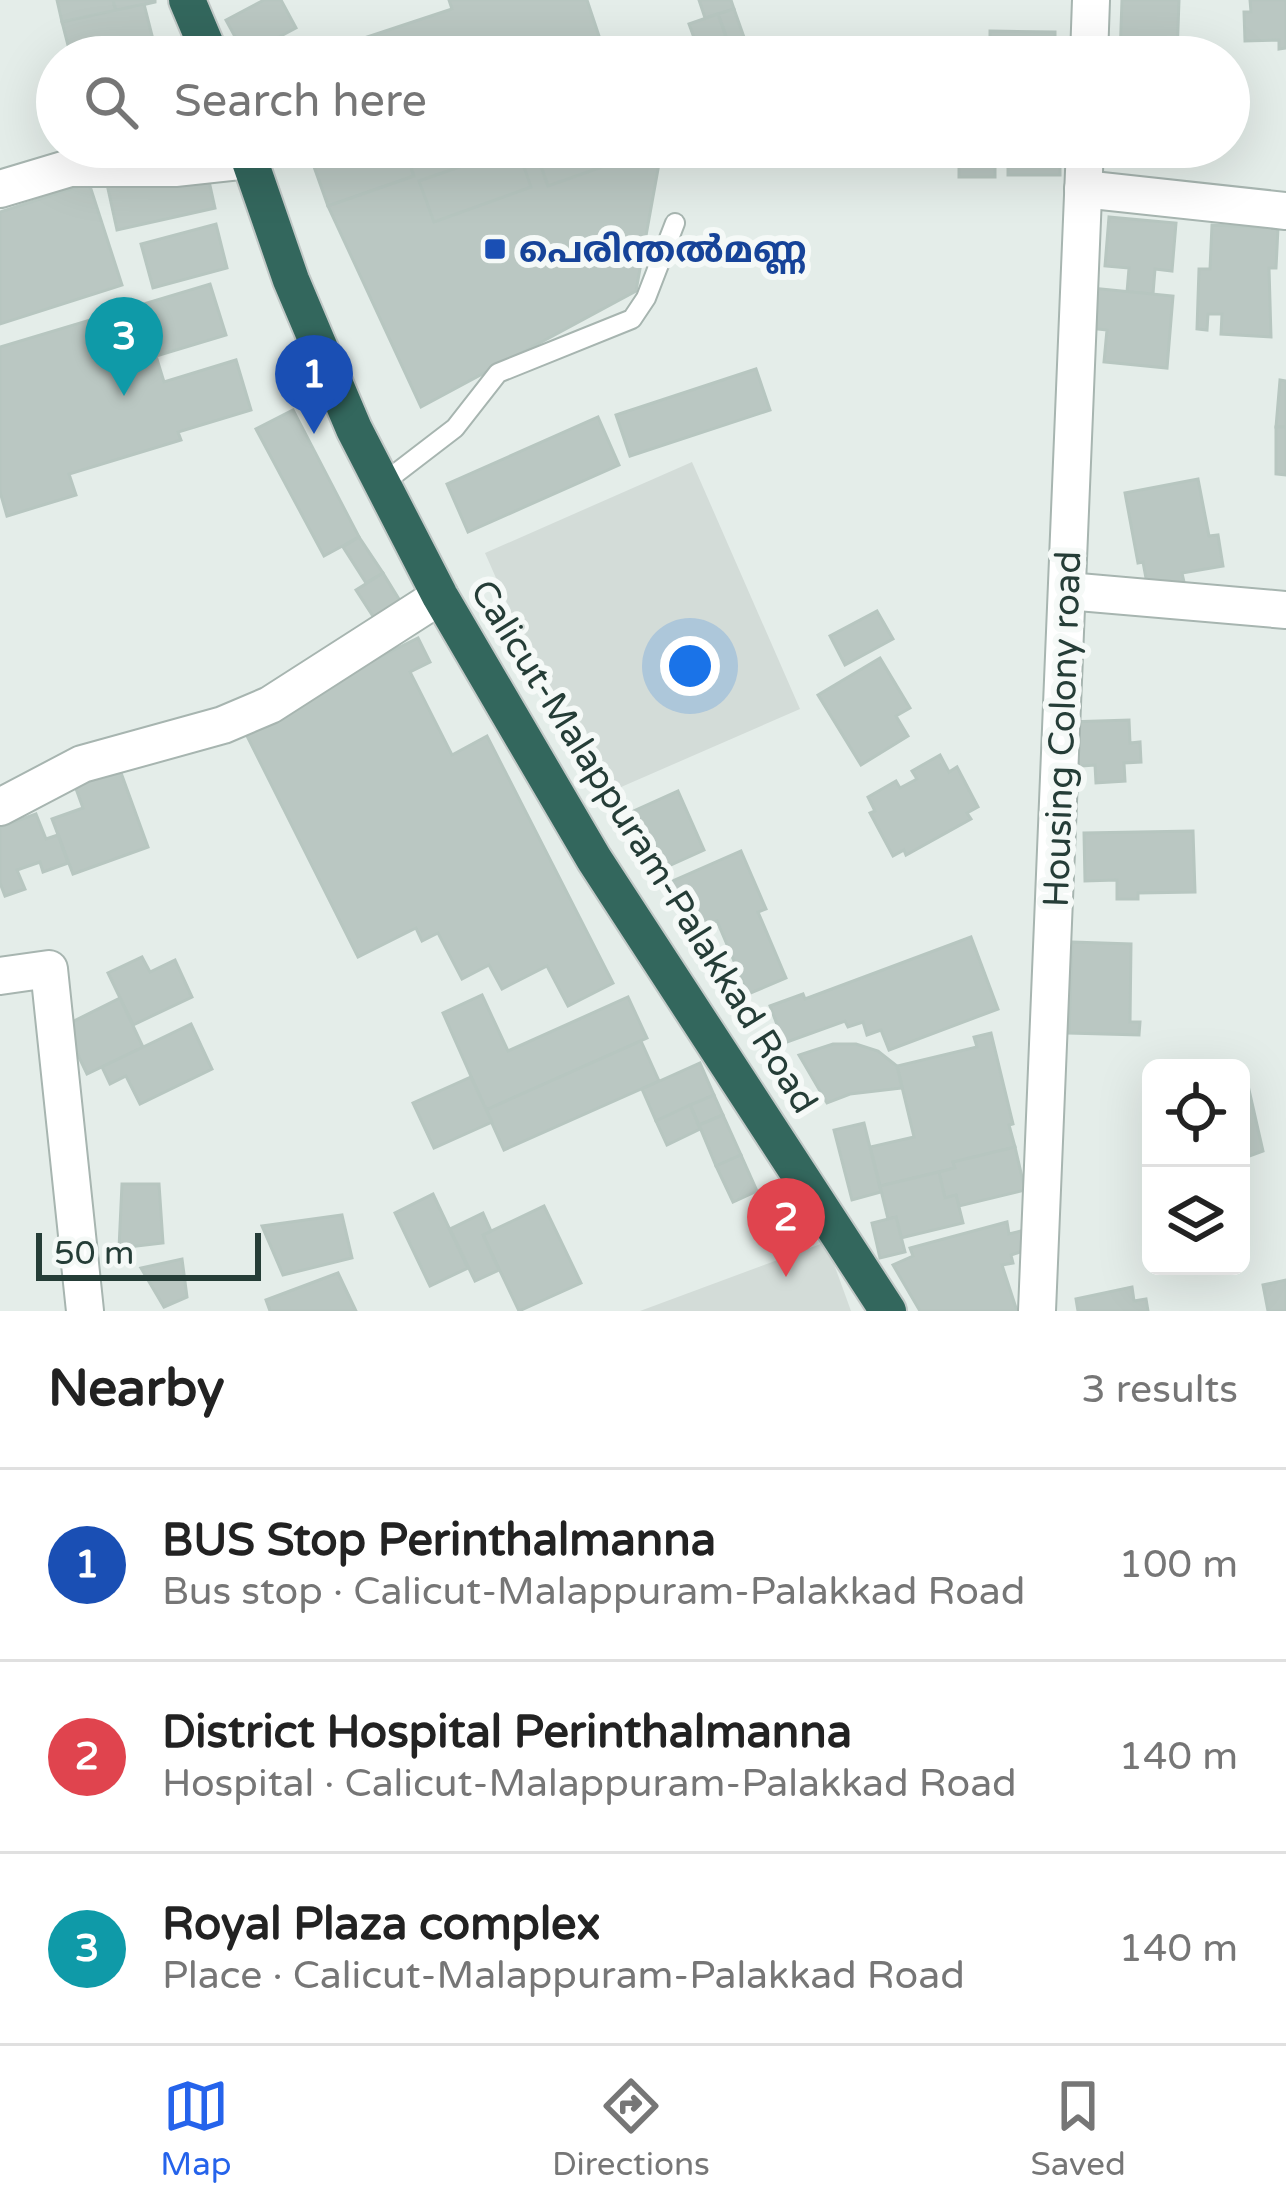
<!DOCTYPE html>
<html lang="en">
<head>
<meta charset="utf-8">
<style>
	:root { --surface:#fff; --page:#f6f6f6; --text:#222; --muted:#767676; --line:#e0e0e0; --accent:#2563eb }
	body { margin:0; font-family:"Varela Round","Noto Sans Malayalam",sans-serif; background:var(--page); color:var(--text) }
	.controls { position:absolute; right:36px; bottom:36px; display:grid; overflow:hidden; border-radius:18px; box-shadow:0 12px 48px #0002 }
	.controls button { width:108px; height:108px; display:grid; place-items:center; padding:0; border:0; border-bottom:3px solid var(--line); background:var(--surface); color:var(--text); font:60px sans-serif }
	.scale { position:absolute; left:36px; bottom:30px; width:225px; box-sizing:border-box; padding-left:12px; border:6px solid #253d37; border-top:0; font-size:33px; line-height:42px; white-space:nowrap; color:#253d37; -webkit-text-stroke:9px #f5f9f7; paint-order:stroke }
	.you { position:absolute; left:690px; top:666px; width:42px; height:42px; margin:-30px; border:9px solid #fff; border-radius:50%; background:#1a73e8; box-shadow:0 0 0 18px #1a73e833 }
	.badge { display:grid; place-items:center; width:78px; height:78px; border-radius:50%; background:var(--accent); color:#fff; font-size:39px; font-weight:700 }
	.pin { position:absolute; translate:-50% -99px; filter:drop-shadow(0 3px 6px #0008) }
	.pin::after { content:''; position:absolute; top:63px; width:42px; height:36px; background:inherit; clip-path:polygon(0 0,100% 0,50% 100%) }
	.list { margin:0; padding:0; list-style:none }
	h2 { display:flex; justify-content:space-between; align-items:center; height:156px; margin:0; padding:0 48px; font-size:51px }
	h2 small { font-size:39px; font-weight:400; color:var(--muted) }
	.list li { display:grid; grid-template-columns:78px 1fr auto; gap:36px; align-items:center; box-sizing:border-box; height:192px; padding:0 48px; border-top:3px solid var(--line) }
	.list b { display:block; font-size:45px; white-space:nowrap }
	.list p { margin:0; font-size:39px; white-space:nowrap; color:var(--muted) }
	.list em { font-size:39px; font-style:normal; color:var(--muted) }
	.icon { flex:none; width:66px; height:66px; fill:none; stroke:currentColor; stroke-width:2; stroke-linecap:round; stroke-linejoin:round }
	.map { position:relative; flex:none; width:1286px; height:1311px; overflow:hidden }
	.search { position:absolute; background:var(--surface); box-shadow:0 12px 48px #0002; left:36px; right:36px; top:36px; height:132px; display:flex; align-items:center; gap:30px; box-sizing:border-box; padding:0 42px; border-radius:66px; color:var(--muted); font-size:45px }
	.sheet { height:732px; background:var(--surface) }
	nav { display:flex; justify-content:space-around; align-items:center; box-sizing:border-box; height:168px; border-top:3px solid var(--line); background:var(--surface); font-size:33px; color:var(--muted) }
	nav a { display:grid; justify-items:center; gap:6px }
	nav .on { color:var(--accent) }
	.map>svg:first-child { display:block }
	.built { fill:#d3dcd8 }
	.building { fill:#bac7c2; stroke:#b7c6c0; stroke-width:3 }
	.lines { fill:none; stroke-linecap:round; stroke-linejoin:round }
	.lane-casing { stroke:#a7b5b0; stroke-width:22 }
	.street-casing { stroke:#a7b5b0; stroke-width:40 }
	.highway-casing { stroke:#c2c9c7; stroke-width:40 }
	.lane { stroke:#fff; stroke-width:18 }
	.street { stroke:#fff; stroke-width:36 }
	.highway { stroke:#33675d; stroke-width:36 }
	.transit-dot { fill:#1a4fb4; stroke:#f5f9f7; stroke-width:4.5 }
	.labels { text-anchor:middle; stroke-width:12; stroke-linejoin:round; paint-order:stroke }
	.transit-label { font-size:36px; font-weight:bold; fill:#164399; stroke:#f5f9f7; text-anchor:start }
	.street-label { font-size:36px; fill:#253d37; stroke:#f5f9f7 }
</style>
</head>
<body>
<div class="map">
<svg width="1286" height="1311" viewBox="0 0 1286 1311">
	<rect width="100%" height="100%" fill="#e4ede9"/>
	<g class="built">
		<polygon points="692,462 800,709 612,791 596,755 577,762 485,553"/>
		<polygon points="826,1242 851,1311 640,1311"/>
	</g>
	<g class="building">
		<polygon points="57,0 113,0 116,11 62,22"/>
		<polygon points="113,0 155,0 155,2 116,11"/>
		<polygon points="264,0 281,0 296,28 245,55 226,20"/>
		<polygon points="449,0 587,0 606,57 353,57 349,43 452,9"/>
		<polygon points="699,0 731,0 734,9 705,18"/>
		<polygon points="1122,0 1179,0 1177,57 1120,57"/>
		<polygon points="1250,0 1286,0 1286,48 1279,49 1279,40 1245,41 1244,12 1251,12"/>
		<polygon points="144,4 157,55 71,57 62,22"/>
		<polygon points="734,9 745,40 729,45 718,14"/>
		<polygon points="718,14 733,57 701,57 689,24"/>
		<polygon points="990,31 1055,32 1055,57 990,57"/>
		<polygon points="275,39 285,57 246,57 245,55"/>
		<polygon points="307,147 404,147 414,176 328,206"/>
		<polygon points="435,147 662,147 636,291 421,407 328,206 414,176 407,156"/>
		<polygon points="517,147 531,187 434,222 419,181"/>
		<polygon points="534,147 658,147 548,186"/>
		<polygon points="941,147 1044,147 1044,155 1060,155 1060,175 1008,175 1008,157 995,157 995,177 959,177 959,161 941,161"/>
		<polygon points="207,172 215,208 117,230 105,175"/>
		<polygon points="89,183 122,285 0,324 0,212"/>
		<polygon points="1109,217 1176,223 1172,271 1155,269 1153,294 1127,292 1129,268 1105,266"/>
		<polygon points="216,224 227,268 153,288 141,244"/>
		<polygon points="1212,225 1278,228 1276,268 1269,268 1271,337 1221,334 1222,314 1208,314 1207,330 1197,329 1199,269 1210,269"/>
		<polygon points="210,284 226,335 156,356 164,382 236,360 251,410 178,432 181,440 69,474 76,495 7,516 0,492 0,347"/>
		<polygon points="1091,288 1173,296 1167,368 1104,362 1107,330 1088,328"/>
		<polygon points="756,369 770,410 630,456 616,415"/>
		<polygon points="1280,380 1286,381 1286,427 1276,427"/>
		<polygon points="293,410 359,537 324,556 256,429"/>
		<polygon points="598,417 619,465 468,532 447,484"/>
		<polygon points="1276,427 1286,427 1286,475 1276,474"/>
		<polygon points="1198,479 1209,536 1218,535 1223,566 1182,573 1184,582 1148,589 1143,562 1138,563 1125,493"/>
		<polygon points="359,537 383,573 366,583 343,547"/>
		<polygon points="383,573 402,604 376,621 356,590"/>
		<polygon points="877,611 893,639 845,665 830,636"/>
		<polygon points="418,638 430,662 410,672 452,755 487,736 613,983 568,1006 547,966 502,989 489,965 462,979 438,933 422,941 416,928 358,957 242,726"/>
		<polygon points="880,658 910,708 896,716 908,736 861,765 818,695"/>
		<polygon points="1129,720 1130,743 1140,742 1141,762 1124,763 1125,781 1096,783 1095,765 1070,767 1068,722"/>
		<polygon points="940,755 949,772 957,767 978,807 967,813 971,819 906,855 904,850 893,856 870,813 875,811 868,797 896,781 900,788 917,779 912,771"/>
		<polygon points="120,770 148,847 73,874 52,819 83,808 75,786"/>
		<polygon points="678,791 704,850 653,873 627,814"/>
		<polygon points="36,814 46,839 58,835 68,863 43,872 40,862 17,870 25,889 5,896 0,883 0,827"/>
		<polygon points="1193,831 1195,892 1138,893 1138,899 1117,899 1117,880 1085,881 1084,833"/>
		<polygon points="741,851 766,909 758,912 786,978 748,994 717,921 689,932 668,883"/>
		<polygon points="971,937 998,1009 889,1050 881,1030 867,1035 863,1022 848,1027 845,1021 784,1043 770,1006 803,994 805,999"/>
		<polygon points="1072,942 1131,944 1130,1022 1140,1022 1139,1035 1069,1033"/>
		<polygon points="142,957 150,972 175,960 192,997 133,1025 108,973"/>
		<polygon points="482,995 508,1051 628,997 647,1038 486,1110 443,1013"/>
		<polygon points="120,998 143,1047 87,1074 64,1026"/>
		<polygon points="191,1024 212,1069 140,1104 126,1076 110,1084 102,1067"/>
		<polygon points="991,1033 1013,1124 1009,1125 1015,1147 953,1162 955,1168 880,1186 870,1147 914,1137 897,1066 977,1047 974,1037"/>
		<polygon points="641,1041 659,1081 504,1150 486,1110"/>
		<polygon points="833,1044 856,1044 878,1051 897,1066 902,1088 850,1094 827,1103 799,1055"/>
		<polygon points="700,1063 714,1095 656,1121 642,1089"/>
		<polygon points="471,1077 492,1122 434,1148 413,1103"/>
		<polygon points="1247,1081 1263,1151 1241,1159 1241,1082"/>
		<polygon points="714,1095 723,1115 699,1125 690,1105"/>
		<polygon points="690,1105 700,1129 667,1145 656,1121"/>
		<polygon points="723,1115 741,1155 716,1166 699,1125"/>
		<polygon points="864,1123 881,1192 852,1200 834,1130"/>
		<polygon points="1015,1147 1025,1190 959,1206 956,1195 945,1198 939,1172 955,1168 953,1162"/>
		<polygon points="741,1155 757,1191 733,1202 716,1166"/>
		<polygon points="939,1172 945,1198 956,1195 963,1223 901,1238 896,1217 888,1219 880,1186"/>
		<polygon points="122,1184 159,1184 163,1243 119,1248"/>
		<polygon points="433,1194 468,1268 430,1286 395,1213"/>
		<polygon points="544,1206 581,1283 519,1311 483,1235"/>
		<polygon points="483,1213 491,1231 483,1235 499,1270 475,1281 450,1229"/>
		<polygon points="342,1215 352,1258 283,1275 262,1226"/>
		<polygon points="896,1217 905,1252 880,1258 872,1223"/>
		<polygon points="1007,1222 1009,1234 1025,1230 1026,1250 1011,1255 1013,1263 1002,1265 1017,1311 920,1311 893,1265 913,1256 910,1248"/>
		<polygon points="182,1259 187,1297 164,1307 141,1268"/>
		<polygon points="338,1273 356,1311 270,1311 266,1300"/>
		<polygon points="1286,1280 1286,1311 1268,1311 1263,1285"/>
		<polygon points="1132,1287 1134,1301 1146,1299 1148,1311 1078,1311 1076,1299"/>
	</g>
	<g class="lines">
		<g class="lane-casing">
			<polyline id="lane" points="382,484 455,428 498,373 632,319 646,298 675,223"/>
		</g>
		<g class="street-casing">
			<g id="street">
				<polyline points="1089,57 1091,0"/>
				<polyline points="0,189 70,168 175,168 249,160"/>
				<polyline points="1083,189 1286,211"/>
				<polyline points="1067,591 1286,610"/>
				<polyline points="0,807 82,764 223,725 270,705 440,596"/>
				<polyline points="0,976 49,969 85,1311"/>
				<polyline points="1037,1311 1085,147"/>
			</g>
		</g>
		<g class="highway-casing">
			<g id="highway">
				<polyline points="187,0 211,57"/>
				<polyline points="245,147 291,280 354,429 440,596 594,859 888,1311"/>
			</g>
		</g>
		<use href="#lane" class="lane"/>
		<use href="#street" class="street"/>
		<use href="#highway" class="highway"/>
	</g>
	<rect class="transit-dot" x="483" y="237" width="24" height="24" rx="6"/>
	<g class="labels">
		<g class="transit-label">
			<text x="519" y="262">പെരിന്തൽമണ്ണ</text>
		</g>
		<g class="street-label">
			<text transform="translate(1061 729) rotate(-88)" y="13">Housing Colony road</text>
			<text transform="translate(645 846) rotate(58)" y="13">Calicut-Malappuram-Palakkad Road</text>
		</g>
	</g>
</svg>
<div class="controls">
<button><svg class="icon" aria-label="locate" viewBox="0 0 24 24"><circle cx="12" cy="12" r="6"/><path d="M12 2v4M12 18v4M2 12h4M18 12h4"/></svg></button>
<button><svg class="icon" aria-label="layers" viewBox="0 0 24 24"><path d="M12 4l9 5-9 5-9-5zM3 14l9 5 9-5"/></svg></button>
</div>
<div class="scale">50 m</div>
<div class="you"></div>
<div class="pin badge" style="left:314px;top:434px;background:#1a4fb4">1</div>
<div class="pin badge" style="left:786px;top:1277px;background:#e0444e">2</div>
<div class="pin badge" style="left:124px;top:396px;background:#0f9aa8">3</div>
<div class="search"><svg class="icon" aria-label="search" viewBox="0 0 24 24"><circle cx="10" cy="10" r="6"/><path d="M15 15l6 6"/></svg>Search here</div>
</div>
<section class="sheet">
<h2>Nearby<small>3 results</small></h2>
<ul class="list">
<li><span class="badge" style="background:#1a4fb4">1</span><div><b>BUS Stop Perinthalmanna</b><p>Bus stop · Calicut-Malappuram-Palakkad Road</p></div><em>100 m</em></li>
<li><span class="badge" style="background:#e0444e">2</span><div><b>District Hospital Perinthalmanna</b><p>Hospital · Calicut-Malappuram-Palakkad Road</p></div><em>140 m</em></li>
<li><span class="badge" style="background:#0f9aa8">3</span><div><b>Royal Plaza complex</b><p>Place · Calicut-Malappuram-Palakkad Road</p></div><em>140 m</em></li>
</ul>
</section>
<nav>
<a class="on"><svg class="icon" aria-label="map" viewBox="0 0 24 24"><path d="M3 6l6-2 6 2 6-2v14l-6 2-6-2-6 2zM9 4v14M15 6v14"/></svg>Map</a>
<a><svg class="icon" aria-label="directions" viewBox="0 0 24 24"><path d="M12 3l9 9-9 9-9-9zM9 14v-3h6M13 9l2 2-2 2"/></svg>Directions</a>
<a><svg class="icon" aria-label="saved" viewBox="0 0 24 24"><path d="M7 4h10v16l-5-4-5 4z"/></svg>Saved</a>
</nav>
</body>
</html>
